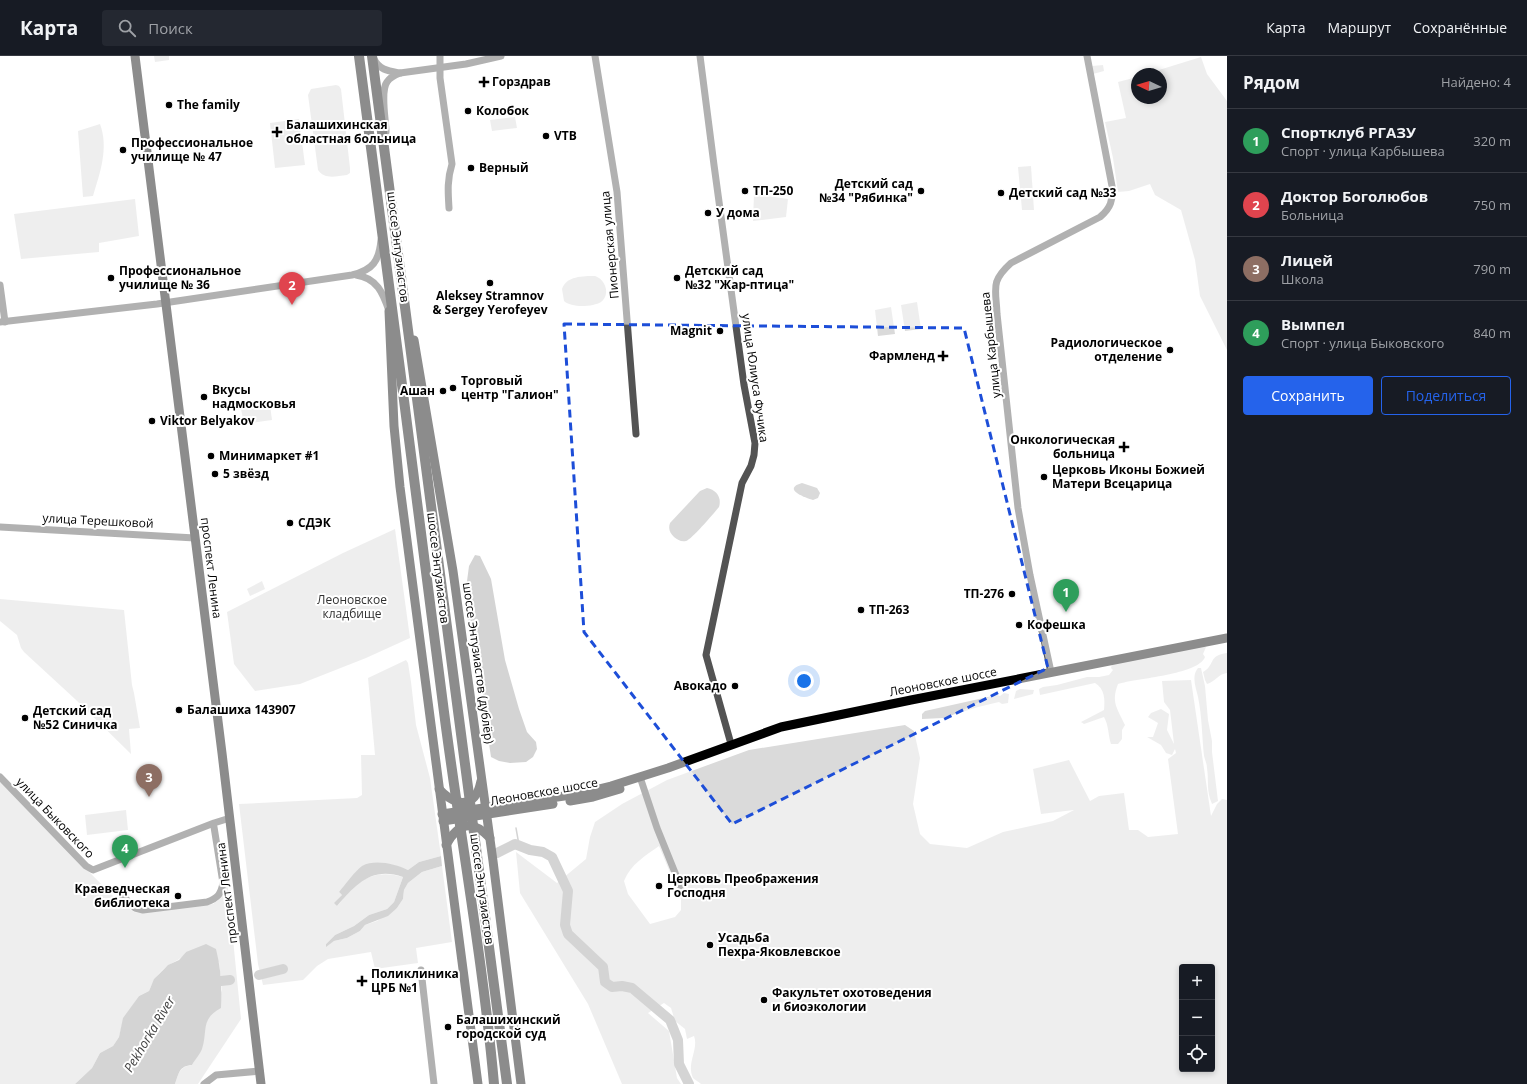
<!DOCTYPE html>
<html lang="ru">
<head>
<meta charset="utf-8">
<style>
	:root { --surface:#171b24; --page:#242831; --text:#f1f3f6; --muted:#9ea1a6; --line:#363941; --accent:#2563eb }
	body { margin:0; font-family:"Open Sans",sans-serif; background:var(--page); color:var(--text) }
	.controls { position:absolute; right:12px; bottom:12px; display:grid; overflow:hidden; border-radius:4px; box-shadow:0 2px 6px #0003 }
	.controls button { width:36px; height:36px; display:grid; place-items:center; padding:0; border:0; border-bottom:1px solid var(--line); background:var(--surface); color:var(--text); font:20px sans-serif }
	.compass { position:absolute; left:1131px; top:12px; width:36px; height:36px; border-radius:50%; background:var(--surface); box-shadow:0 2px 6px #0003; rotate:274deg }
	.you { position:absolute; left:804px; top:625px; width:14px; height:14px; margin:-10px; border:3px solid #fff; border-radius:50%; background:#1a73e8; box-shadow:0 0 0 6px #1a73e833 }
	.badge { display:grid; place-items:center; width:26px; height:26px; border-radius:50%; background:var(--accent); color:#fff; font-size:13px; font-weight:700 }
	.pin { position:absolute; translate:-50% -33px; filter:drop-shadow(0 1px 2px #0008) }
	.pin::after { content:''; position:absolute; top:21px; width:14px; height:12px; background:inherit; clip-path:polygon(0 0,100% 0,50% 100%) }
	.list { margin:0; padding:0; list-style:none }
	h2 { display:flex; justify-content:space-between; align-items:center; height:52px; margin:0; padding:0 16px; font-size:17px }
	h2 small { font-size:13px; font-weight:400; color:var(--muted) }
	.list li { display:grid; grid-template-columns:26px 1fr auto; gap:12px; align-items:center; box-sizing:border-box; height:64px; padding:0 16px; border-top:1px solid var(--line) }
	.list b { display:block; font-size:15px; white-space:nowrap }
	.list p { margin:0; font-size:13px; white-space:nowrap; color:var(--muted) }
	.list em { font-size:13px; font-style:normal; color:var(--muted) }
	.actions { display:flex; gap:8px; padding:12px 16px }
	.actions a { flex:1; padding:9px 0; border:1px solid var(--accent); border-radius:4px; text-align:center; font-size:14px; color:var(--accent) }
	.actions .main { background:var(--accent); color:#fff }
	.icon { flex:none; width:22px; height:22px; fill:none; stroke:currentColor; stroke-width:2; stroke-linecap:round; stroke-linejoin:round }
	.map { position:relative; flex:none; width:1227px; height:1028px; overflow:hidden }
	header { display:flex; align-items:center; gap:24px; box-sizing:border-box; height:56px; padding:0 20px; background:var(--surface); border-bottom:1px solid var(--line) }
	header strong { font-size:19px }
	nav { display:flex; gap:22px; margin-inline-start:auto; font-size:14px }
	.search { width:280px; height:36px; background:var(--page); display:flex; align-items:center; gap:10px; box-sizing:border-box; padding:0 14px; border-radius:4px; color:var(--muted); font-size:15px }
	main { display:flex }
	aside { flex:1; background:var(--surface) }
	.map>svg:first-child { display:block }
	.green { fill:#dadada; fill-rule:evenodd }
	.water { fill:#a1a1a1 }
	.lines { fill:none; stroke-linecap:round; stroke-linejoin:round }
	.stream { stroke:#a1a1a1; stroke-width:1.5 }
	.river { stroke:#a1a1a1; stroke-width:10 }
	.minor { stroke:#535353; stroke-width:7 }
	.major { stroke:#000; stroke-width:9 }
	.highway { stroke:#000; stroke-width:10 }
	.marked { fill:none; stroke:#1d4ed8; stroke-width:3; stroke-dasharray:8 5; stroke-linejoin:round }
	.poi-dot { fill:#000; stroke:#fff; stroke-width:1.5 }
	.labels { text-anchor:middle; stroke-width:4; stroke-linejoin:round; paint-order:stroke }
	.poi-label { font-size:12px; font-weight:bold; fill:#000; stroke:#fff; text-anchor:start }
	.street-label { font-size:12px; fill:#000; stroke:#fff }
	.park-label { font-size:12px; fill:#313131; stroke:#fff }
	.water-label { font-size:13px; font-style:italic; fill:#424242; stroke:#fff }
</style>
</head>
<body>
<header>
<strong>Карта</strong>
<div class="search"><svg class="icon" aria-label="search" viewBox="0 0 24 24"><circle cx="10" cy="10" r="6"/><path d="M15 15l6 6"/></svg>Поиск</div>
<nav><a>Карта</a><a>Маршрут</a><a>Сохранённые</a></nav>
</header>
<main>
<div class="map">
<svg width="1227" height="1028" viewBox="0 0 1227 1028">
	<rect width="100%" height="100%" fill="#fff"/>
	<g class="green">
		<polygon points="154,0 169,0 169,4 155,6"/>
		<polygon points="1201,1 1207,18 1227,45 1227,294 1200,240 1195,204 1181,154 1155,139 1150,128 1129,135 1118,136 1113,102 1105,66 1126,62 1118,26 1137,21 1137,42 1161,42 1161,18 1146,18"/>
		<polygon points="1103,9 1104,15 1093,18 1092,10"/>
		<path d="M336,29L339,30L341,33L350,112V117L347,119C336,120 325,124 318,114L308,39L311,33Z"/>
		<polygon points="515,61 517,72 492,75 490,64"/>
		<polygon points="299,63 305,109 275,112 270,67"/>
		<path d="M100,68C109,92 100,117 93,140L83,141L78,75Z"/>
		<polygon points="1031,110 1034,154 1022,154 1018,111"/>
		<polygon points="754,138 788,143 786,161 753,165"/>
		<polygon points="135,143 139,180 99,187 99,196 21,203 14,158"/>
		<path d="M595,220C605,223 611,238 601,246C593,251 571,252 564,245L562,233C566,220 583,220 595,220Z"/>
		<polygon points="917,246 921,273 905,275 901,249"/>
		<polygon points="891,251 895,278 878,280 875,254"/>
		<polygon points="270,349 272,364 244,368 241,353"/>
		<path d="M802,427L817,432L820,437L818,442L813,444C806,442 781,433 802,427Z"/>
		<path d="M707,432C716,434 722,441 719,451C714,457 692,483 686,485C681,486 678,484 674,481C670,477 668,473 670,467L700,435Z"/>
		<polygon points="395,473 410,582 366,602 300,628 255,635 234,608 227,556 343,497"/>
		<polygon points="262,525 265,533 250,540 247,533"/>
		<polygon points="0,543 124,554 132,629 134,637 140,672 129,673 131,698 75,643 24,596 21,592 17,579 0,565"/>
		<path d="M1202,590L1206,591L1203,598L1205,601C1198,619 1137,622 1118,628C1111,646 1117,652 1125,669L1122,674V683L1118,688H1111C1108,679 1109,670 1104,661L1084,668L1081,666L1104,654C1105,644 1105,633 1095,627L1040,639L1039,633L1043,631L1057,629L1087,621H1099L1109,619L1113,614L1111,612L1112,608Z"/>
		<path d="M1227,597V617C1218,618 1215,626 1207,628L1205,624L1203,616C1215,610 1208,599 1227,597Z"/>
		<path d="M406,604L408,607L411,626L416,669L430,722L441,800L419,806L408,814L393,809L379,807L339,836L342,839L335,847L337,850C344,843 349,835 356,829C370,817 387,816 403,821L394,846L387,853L369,859L354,870L335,879L326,888V890L334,885L347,882L360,875L365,869L377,865L397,852L403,843L404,834L408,827L422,816L442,810L452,886L416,892L418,907L375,913L371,896L328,903L317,910L303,924L263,929L258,908L239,748L357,742L362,739L361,699H375L368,622Z"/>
		<path d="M1198,612H1201L1205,630L1208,664L1212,685V696L1218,745L1212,748C1206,734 1209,726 1207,712C1207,708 1205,704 1204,700C1202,681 1202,660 1198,641C1196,632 1191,620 1198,612Z"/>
		<path d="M1191,624L1211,760L1217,748L1222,743L1227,744V1028H701C699,1026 695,1024 693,1022C686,1008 699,993 694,980L687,983L685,973L675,965L671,952L664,947L648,957L669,975L677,1022L681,1028H622L588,948L520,837L516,796L557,827L586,803L590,781L595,766L622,748L667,724L749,694L905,669L914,675L920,702L913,748L920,778L930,788L967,792L1003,776L1053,765L1074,754L1041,758L1033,713L1069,704L1090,745L1099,740L1124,737L1129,774H1138L1148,781L1178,778L1168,703L1176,697L1175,693L1172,699L1166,697L1161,689L1147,681H1153L1158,667L1148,661L1151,657L1161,653L1169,658L1167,674L1174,688L1170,654L1164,646L1162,625ZM659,790L681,843V854L675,861L650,868L628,838L624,825C631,808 645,800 659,790ZM1182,911H1212V1013H1182Z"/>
		<polygon points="1020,633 1034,634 1033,638 1014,643 1016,635"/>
		<polygon points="1004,637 1009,638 1008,647 1002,648 999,646 978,651 943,662 922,663 922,658 925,655 997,639 1000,640"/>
		<path d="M0,726L113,840L134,856L143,857L213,848L218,844L224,824L227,823L241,963L198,1028H175C179,1017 179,1011 192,1009L201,993L206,965L213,956L222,934L219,906L186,896C180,904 177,904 169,909C159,915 153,925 149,935L139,940L124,962L119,981L113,990L100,997L92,1012L75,1028H0Z"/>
		<polygon points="126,754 128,774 87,779 85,759"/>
	</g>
	<g class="water">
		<polygon points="475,499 480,500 491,523 505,604 519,653 527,676 536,686 537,693 533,701 526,706 510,707 499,705 491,701 484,655 483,634 479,615 473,600 467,558 467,525 469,510"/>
		<path d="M441,800L442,810L422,816L408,827L404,834L403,843L397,852L388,860L365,869L360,875L347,882L334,885L326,891V888L335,879L354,870L369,859L387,853L394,846L403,821C372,810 356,828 337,850L334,847L342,839L339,836C345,829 355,815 362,810C375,803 395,808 408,814L419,806Z"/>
		<path d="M206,888L216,893C221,912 222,932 221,952C200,963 208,975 202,993C200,998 195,1004 192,1009C179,1010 179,1017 175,1028H75L92,1012L100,997L113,990L119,981L123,962L139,940L149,935L154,923L168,909L179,904L186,896Z"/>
	</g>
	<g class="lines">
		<polyline class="stream" points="516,772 519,789"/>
		<g class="river">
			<polyline points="497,797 515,788 530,794 543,796 552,801 568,835 565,869 568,878 603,911 605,926 612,931 622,930 632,932 670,964 678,984 679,1008 689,1028"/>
			<polyline points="259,919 283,913"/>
			<polyline points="207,929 212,926 230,924"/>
		</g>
		<g class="minor">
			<path d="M440,0V22L452,108C447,124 448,136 449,152"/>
			<polyline points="595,0 617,136 636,378"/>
			<polyline points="700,0 714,109 744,329 755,387 754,399 751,410 742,427 706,599 731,688"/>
			<path d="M374,3C379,14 389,15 400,17"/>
			<path d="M386,76C386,64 380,35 387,26C390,21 395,19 400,17L466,8L501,0"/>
			<path d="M356,219C377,222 383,237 389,255"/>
			<polyline points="0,229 5,266"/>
			<path d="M0,266L157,248L352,219C373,214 379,205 381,184"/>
			<polyline points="0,471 195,482"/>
			<path d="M1051,616L1030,519L1018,452L997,258C996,232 990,226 1011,207L1100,161C1111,152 1113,144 1112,130L1087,0"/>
			<polyline points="0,721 86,810 93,814 214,767 230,762"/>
			<polyline points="641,724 657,772 684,839"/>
			<path d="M118,835L135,852L143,854L207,846C218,842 221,838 223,827L214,771"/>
			<polyline points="421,914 434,1028"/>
			<polyline points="204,1028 216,1019 260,1015"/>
		</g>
		<g class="major">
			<polyline points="135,0 222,697 261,1028"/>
			<polyline points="389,255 394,370 400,431 478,1028"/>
			<polyline points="414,284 453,515 493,805 521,1028"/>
			<path d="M439,733C449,744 467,755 477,737C479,734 480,729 481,725"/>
			<polyline points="570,745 593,741 620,733"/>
			<polyline points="442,758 578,738 611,730 668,712 781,671 911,644 1227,582"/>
			<polyline points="443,765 553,748"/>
			<path d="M446,789C458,767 472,763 490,782"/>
		</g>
		<g class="highway">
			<path d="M359,0C389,218 415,438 444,656C460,780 483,904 494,1028"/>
			<polyline points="372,0 507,1028"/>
		</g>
	</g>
	<path d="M0 0H1227V1028H0ZM564,268L964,272L1048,612L732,768L584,576Z" fill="#fff" fill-opacity=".55" fill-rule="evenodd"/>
	<path class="marked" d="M564,268L964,272L1048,612L732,768L584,576Z"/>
	<g class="poi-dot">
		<path d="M482 20h4v4h4v4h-4v4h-4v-4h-4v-4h4z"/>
		<circle cx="169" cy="49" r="4"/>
		<circle cx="468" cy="55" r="4"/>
		<path d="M275 70h4v4h4v4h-4v4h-4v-4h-4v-4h4z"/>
		<circle cx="546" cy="80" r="4"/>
		<circle cx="123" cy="94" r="4"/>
		<circle cx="471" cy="112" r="4"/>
		<circle cx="745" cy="135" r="4"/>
		<circle cx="921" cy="135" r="4"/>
		<circle cx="1001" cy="137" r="4"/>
		<circle cx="708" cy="157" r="4"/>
		<circle cx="111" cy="222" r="4"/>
		<circle cx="677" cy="222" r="4"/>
		<circle cx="490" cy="227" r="4"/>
		<circle cx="720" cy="275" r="4"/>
		<circle cx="1170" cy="294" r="4"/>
		<path d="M941 294h4v4h4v4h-4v4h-4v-4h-4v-4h4z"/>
		<circle cx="453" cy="332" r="4"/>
		<circle cx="443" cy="335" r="4"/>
		<circle cx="204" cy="341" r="4"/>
		<circle cx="152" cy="365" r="4"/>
		<path d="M1122 385h4v4h4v4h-4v4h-4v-4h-4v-4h4z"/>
		<circle cx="211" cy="400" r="4"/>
		<circle cx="215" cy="418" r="4"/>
		<circle cx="1044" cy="421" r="4"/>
		<circle cx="290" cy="467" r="4"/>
		<circle cx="1012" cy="538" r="4"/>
		<circle cx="861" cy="554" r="4"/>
		<circle cx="1019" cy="569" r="4"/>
		<circle cx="735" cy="630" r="4"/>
		<circle cx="179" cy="654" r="4"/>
		<circle cx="25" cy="662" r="4"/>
		<circle cx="659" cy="830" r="4"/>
		<circle cx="178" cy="840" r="4"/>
		<circle cx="710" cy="889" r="4"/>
		<path d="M360 919h4v4h4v4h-4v4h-4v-4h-4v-4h4z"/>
		<circle cx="764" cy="944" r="4"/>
		<circle cx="448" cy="971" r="4"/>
	</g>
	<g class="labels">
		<g class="poi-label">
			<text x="492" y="30">Горздрав</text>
			<text x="177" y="53">The family</text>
			<text x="476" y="59">Колобок</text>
			<text x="286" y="73">Балашихинская<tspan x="286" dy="14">областная больница</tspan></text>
			<text x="554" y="84">VTB</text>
			<text x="131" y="91">Профессиональное<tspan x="131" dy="14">училище № 47</tspan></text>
			<text x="479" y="116">Верный</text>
			<text x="913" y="132" text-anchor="end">Детский сад<tspan x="913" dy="14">№34 "Рябинка"</tspan></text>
			<text x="753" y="139">ТП-250</text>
			<text x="1009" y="141">Детский сад №33</text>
			<text x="716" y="161">У дома</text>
			<text x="119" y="219">Профессиональное<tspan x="119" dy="14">училище № 36</tspan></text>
			<text x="685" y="219">Детский сад<tspan x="685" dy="14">№32 "Жар-птица"</tspan></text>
			<text x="490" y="244" text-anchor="middle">Aleksey Stramnov<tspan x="490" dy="14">&amp; Sergey Yerofeyev</tspan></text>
			<text x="712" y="279" text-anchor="end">Magnit</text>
			<text x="1162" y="291" text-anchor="end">Радиологическое<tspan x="1162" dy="14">отделение</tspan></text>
			<text x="935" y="304" text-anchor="end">Фармленд</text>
			<text x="461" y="329">Торговый<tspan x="461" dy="14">центр "Галион"</tspan></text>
			<text x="212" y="338">Вкусы<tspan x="212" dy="14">надмосковья</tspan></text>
			<text x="435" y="339" text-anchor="end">Ашан</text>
			<text x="160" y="369">Viktor Belyakov</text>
			<text x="1115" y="388" text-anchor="end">Онкологическая<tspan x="1115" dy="14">больница</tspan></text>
			<text x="219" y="404">Минимаркет #1</text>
			<text x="1052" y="418">Церковь Иконы Божией<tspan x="1052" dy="14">Матери Всецарица</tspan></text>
			<text x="223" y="422">5 звёзд</text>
			<text x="298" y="471">СДЭК</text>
			<text x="1004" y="542" text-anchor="end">ТП-276</text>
			<text x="869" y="558">ТП-263</text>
			<text x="1027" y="573">Кофешка</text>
			<text x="727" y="634" text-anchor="end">Авокадо</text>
			<text x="187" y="658">Балашиха 143907</text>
			<text x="33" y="659">Детский сад<tspan x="33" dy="14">№52 Синичка</tspan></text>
			<text x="667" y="827">Церковь Преображения<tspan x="667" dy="14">Господня</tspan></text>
			<text x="170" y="837" text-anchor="end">Краеведческая<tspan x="170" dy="14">библиотека</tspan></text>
			<text x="718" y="886">Усадьба<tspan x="718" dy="14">Пехра-Яковлевское</tspan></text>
			<text x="371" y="922">Поликлиника<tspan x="371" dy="14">ЦРБ №1</tspan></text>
			<text x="772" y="941">Факультет охотоведения<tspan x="772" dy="14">и биоэкологии</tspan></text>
			<text x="456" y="968">Балашихинский<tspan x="456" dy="14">городской суд</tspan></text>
		</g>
		<g class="street-label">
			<text transform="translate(610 189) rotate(-95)" y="4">Пионерская улица</text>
			<text transform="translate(398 191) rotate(83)" y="4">шоссе Энтузиастов</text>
			<text transform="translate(991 289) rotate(-96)" y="4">улица Карбышева</text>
			<text transform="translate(755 322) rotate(82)" y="4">улица Юлиуса Фучика</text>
			<text transform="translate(98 465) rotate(3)" y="4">улица Терешковой</text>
			<text transform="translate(211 512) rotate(83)" y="4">проспект Ленина</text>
			<text transform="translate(438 512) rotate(83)" y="4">шоссе Энтузиастов</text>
			<text transform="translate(478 607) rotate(82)" y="4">шоссе Энтузиастов (дублёр)</text>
			<text transform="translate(943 626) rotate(-11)" y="4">Леоновское шоссе</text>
			<text transform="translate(544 736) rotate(-10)" y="4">Леоновское шоссе</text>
			<text transform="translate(55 762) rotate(46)" y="4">улица Быковского</text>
			<text transform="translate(482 833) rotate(82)" y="4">шоссе Энтузиастов</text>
			<text transform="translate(227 837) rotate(-97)" y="4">проспект Ленина</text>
		</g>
		<g class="park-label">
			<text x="352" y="548">Леоновское<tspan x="352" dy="14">кладбище</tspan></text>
		</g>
		<g class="water-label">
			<text transform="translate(149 978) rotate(-59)" y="5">Pekhorka River</text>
		</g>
	</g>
</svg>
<div class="controls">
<button>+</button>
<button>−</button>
<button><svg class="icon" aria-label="locate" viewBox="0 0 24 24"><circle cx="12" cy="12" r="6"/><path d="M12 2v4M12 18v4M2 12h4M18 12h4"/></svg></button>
</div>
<svg class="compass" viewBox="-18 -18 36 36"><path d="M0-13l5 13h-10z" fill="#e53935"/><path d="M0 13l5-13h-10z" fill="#9ea1a6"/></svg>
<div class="you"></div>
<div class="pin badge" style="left:1066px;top:556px;background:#2e9e5b">1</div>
<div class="pin badge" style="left:292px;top:249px;background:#e0444e">2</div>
<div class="pin badge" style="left:149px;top:741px;background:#8d6e63">3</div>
<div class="pin badge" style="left:125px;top:812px;background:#2e9e5b">4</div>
</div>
<aside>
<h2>Рядом<small>Найдено: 4</small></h2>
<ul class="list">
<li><span class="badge" style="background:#2e9e5b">1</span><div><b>Спортклуб РГАЗУ</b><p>Спорт · улица Карбышева</p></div><em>320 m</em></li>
<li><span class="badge" style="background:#e0444e">2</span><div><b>Доктор Боголюбов</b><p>Больница</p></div><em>750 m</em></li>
<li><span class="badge" style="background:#8d6e63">3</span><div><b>Лицей</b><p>Школа</p></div><em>790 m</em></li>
<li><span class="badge" style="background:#2e9e5b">4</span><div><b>Вымпел</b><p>Спорт · улица Быковского</p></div><em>840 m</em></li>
</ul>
<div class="actions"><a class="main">Сохранить</a><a>Поделиться</a></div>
</aside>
</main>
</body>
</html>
